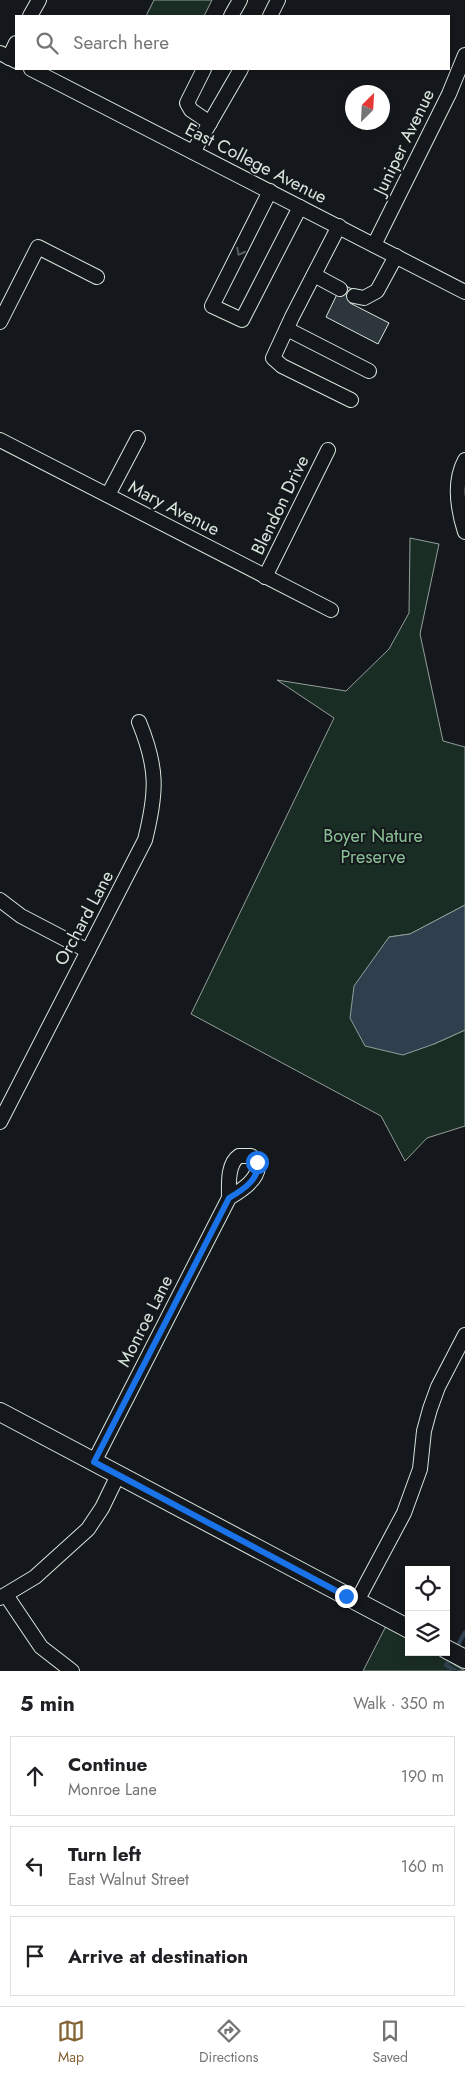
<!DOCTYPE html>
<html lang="en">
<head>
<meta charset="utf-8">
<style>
	:root { --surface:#fff; --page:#f6f6f6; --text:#202124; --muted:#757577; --line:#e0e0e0; --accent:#846436 }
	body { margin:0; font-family:Jost,sans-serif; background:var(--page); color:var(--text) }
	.controls { position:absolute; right:15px; bottom:15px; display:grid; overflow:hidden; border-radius:0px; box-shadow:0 2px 8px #0003 }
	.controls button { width:45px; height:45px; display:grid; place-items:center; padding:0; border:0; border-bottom:1px solid var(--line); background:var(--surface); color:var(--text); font:25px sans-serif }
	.compass { position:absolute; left:345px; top:85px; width:45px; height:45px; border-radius:50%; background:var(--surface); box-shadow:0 2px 8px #0003; rotate:24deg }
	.stop { position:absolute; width:15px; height:15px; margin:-11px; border:4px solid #1a73e8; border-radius:50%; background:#fff }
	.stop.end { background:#1a73e8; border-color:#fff; box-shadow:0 1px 5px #0008 }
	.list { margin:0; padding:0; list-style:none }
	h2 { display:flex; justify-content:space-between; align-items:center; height:65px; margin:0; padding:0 20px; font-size:21px }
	h2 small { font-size:16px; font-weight:400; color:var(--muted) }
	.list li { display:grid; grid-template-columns:32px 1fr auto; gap:15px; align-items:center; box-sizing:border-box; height:80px; margin:0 10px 10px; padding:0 10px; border:1px solid var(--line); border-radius:0px }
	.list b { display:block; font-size:19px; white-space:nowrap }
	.list p { margin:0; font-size:16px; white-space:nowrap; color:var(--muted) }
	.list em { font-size:16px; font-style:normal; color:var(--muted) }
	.icon { flex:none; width:28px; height:28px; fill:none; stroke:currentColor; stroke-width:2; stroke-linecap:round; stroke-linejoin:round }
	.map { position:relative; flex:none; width:465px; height:1671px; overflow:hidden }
	.search { position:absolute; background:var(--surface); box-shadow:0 2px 8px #0003; left:15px; right:15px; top:15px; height:55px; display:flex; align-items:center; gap:12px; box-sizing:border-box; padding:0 18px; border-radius:0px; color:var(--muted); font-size:19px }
	.sheet { height:335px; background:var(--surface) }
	nav { display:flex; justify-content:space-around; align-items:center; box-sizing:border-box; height:70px; border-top:1px solid var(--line); background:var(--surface); font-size:14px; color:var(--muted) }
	nav a { display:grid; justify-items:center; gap:2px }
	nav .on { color:var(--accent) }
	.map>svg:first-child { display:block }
	.green { fill:#1a2d24; stroke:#939e99 }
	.water { fill:#2f3f4d; stroke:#939e99 }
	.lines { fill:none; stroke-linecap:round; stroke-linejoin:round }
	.stream { stroke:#2f3f4d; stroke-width:4 }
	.building { fill:#2c363c; stroke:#d8e6dc }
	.minor-casing { stroke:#d8e6dc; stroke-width:16 }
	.major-casing { stroke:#d8e6dc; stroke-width:20 }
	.minor { stroke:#14181c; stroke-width:14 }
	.major { stroke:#14181c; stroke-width:18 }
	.oneway { stroke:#59605f }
	.route { stroke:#1a73e8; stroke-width:6 }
	.labels { text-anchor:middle; stroke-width:4; stroke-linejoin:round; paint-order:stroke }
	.street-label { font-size:18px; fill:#d8e6dc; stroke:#14181c }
	.park-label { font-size:18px; fill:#8ac095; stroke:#14181c }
</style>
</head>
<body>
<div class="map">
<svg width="465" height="1671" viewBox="0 0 465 1671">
	<rect width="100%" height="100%" fill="#14181c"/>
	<g class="green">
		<polygon points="154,0 212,0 204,16 146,16"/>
		<polygon points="410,538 439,544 420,634 443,741 465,747 465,905 410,934 389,937 434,1044 465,1030 465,1126 427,1138 405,1161 381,1116 191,1014 334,718 277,680 346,691 389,649 409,613"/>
		<polygon points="386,1626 409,1639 409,1652 433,1652 465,1671 363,1671"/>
	</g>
	<polygon class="water" points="465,905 465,1030 434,1044 403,1055 365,1046 350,1018 354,986 389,937 410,934"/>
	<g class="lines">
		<g class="stream">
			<polyline points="459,1643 465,1632"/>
			<polyline points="448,1662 446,1665 456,1671"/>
		</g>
	</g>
	<polygon class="building" points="342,284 356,291 350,303 389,323 378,344 326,317"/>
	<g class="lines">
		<g class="minor-casing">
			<g id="minor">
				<polyline points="30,16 39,0"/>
				<polyline points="231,16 240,0"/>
				<polyline points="270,16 278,0"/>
				<polyline points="0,53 16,61"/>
				<polyline points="9,58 16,43"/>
				<polyline points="31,69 465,292"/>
				<polyline points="204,69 187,103 191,110 210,123"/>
				<polyline points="193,152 241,69"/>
				<polyline points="270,191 212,306 242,320 300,207"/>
				<polyline points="339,226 292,317 273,358 282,366 351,400"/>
				<polyline points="374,245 449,94 465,55"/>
				<polyline points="314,275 340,289"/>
				<polyline points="354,296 364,298 377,291 396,256"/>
				<polyline points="0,322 38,247 97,277"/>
				<polyline points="287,329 369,371"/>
				<polyline points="0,440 331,610"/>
				<path d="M465,460C453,482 458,510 465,532"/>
				<polyline points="108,495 138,438"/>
				<polyline points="265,577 328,450"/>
				<polyline points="0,900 21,916 88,951"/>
				<path d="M0,1122L145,840C157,792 158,768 139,722"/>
				<path d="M94,1462L229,1198C240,1191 257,1181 258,1167L251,1156H239C227,1164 229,1185 229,1198"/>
				<polyline points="6,1595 41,1647 72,1671"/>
				<polyline points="0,1598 35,1577 88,1529 102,1508 118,1475"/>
				<polyline points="357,1601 404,1513 420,1469 424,1431 430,1409 438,1387 465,1335"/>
			</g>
		</g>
		<g class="major-casing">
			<g id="major">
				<polyline points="0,1412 409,1629"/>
				<polyline points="446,1649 465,1659"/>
			</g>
		</g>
		<use href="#minor" class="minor"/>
		<use href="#major" class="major"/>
	</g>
	<defs><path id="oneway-chevron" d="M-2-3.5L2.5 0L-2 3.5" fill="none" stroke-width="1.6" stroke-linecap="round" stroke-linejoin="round" transform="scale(1.25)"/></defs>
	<use class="oneway" href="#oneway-chevron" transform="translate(240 252) rotate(117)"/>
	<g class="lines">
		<path class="route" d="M257,1162C261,1179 241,1191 229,1198L94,1462L346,1596"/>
	</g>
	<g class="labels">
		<g class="street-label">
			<text transform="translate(404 142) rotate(-64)" y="6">Juniper Avenue</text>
			<text transform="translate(256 163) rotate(27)" y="6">East College Avenue</text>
			<text transform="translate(280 505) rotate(-64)" y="6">Blendon Drive</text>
			<text transform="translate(174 508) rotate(27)" y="6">Mary Avenue</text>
			<text transform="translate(84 918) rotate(-62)" y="6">Orchard Lane</text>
			<text transform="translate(145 1321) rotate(-63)" y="6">Monroe Lane</text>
		</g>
		<g class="park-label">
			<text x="373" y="842">Boyer Nature<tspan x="373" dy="21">Preserve</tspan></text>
		</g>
	</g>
</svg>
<div class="controls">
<button><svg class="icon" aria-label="locate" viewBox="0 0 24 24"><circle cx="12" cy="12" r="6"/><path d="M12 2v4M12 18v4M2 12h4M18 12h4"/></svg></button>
<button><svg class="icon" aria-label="layers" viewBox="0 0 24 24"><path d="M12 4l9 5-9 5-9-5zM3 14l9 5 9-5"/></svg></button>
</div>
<svg class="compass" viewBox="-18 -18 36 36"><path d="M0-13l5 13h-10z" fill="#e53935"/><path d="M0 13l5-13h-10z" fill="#757577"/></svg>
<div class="stop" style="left:257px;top:1162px"></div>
<div class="stop end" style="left:346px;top:1596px"></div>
<div class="search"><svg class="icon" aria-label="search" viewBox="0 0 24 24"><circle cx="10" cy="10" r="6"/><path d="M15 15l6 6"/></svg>Search here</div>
</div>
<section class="sheet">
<h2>5 min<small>Walk · 350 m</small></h2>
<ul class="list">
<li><svg class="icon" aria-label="ahead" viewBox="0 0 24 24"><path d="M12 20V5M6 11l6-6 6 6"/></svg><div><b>Continue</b><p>Monroe Lane</p></div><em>190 m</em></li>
<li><svg class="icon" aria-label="left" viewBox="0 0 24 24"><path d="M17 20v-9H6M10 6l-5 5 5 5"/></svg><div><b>Turn left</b><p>East Walnut Street</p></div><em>160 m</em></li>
<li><svg class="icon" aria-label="arrive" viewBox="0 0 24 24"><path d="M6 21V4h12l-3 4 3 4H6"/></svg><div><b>Arrive at destination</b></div></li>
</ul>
</section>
<nav>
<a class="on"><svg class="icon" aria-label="map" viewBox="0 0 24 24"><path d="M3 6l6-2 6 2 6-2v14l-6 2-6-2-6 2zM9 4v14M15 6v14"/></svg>Map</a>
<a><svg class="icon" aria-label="directions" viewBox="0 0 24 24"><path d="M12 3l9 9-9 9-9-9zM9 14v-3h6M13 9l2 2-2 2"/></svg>Directions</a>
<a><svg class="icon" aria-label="saved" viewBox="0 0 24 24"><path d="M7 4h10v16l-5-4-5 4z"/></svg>Saved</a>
</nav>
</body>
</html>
